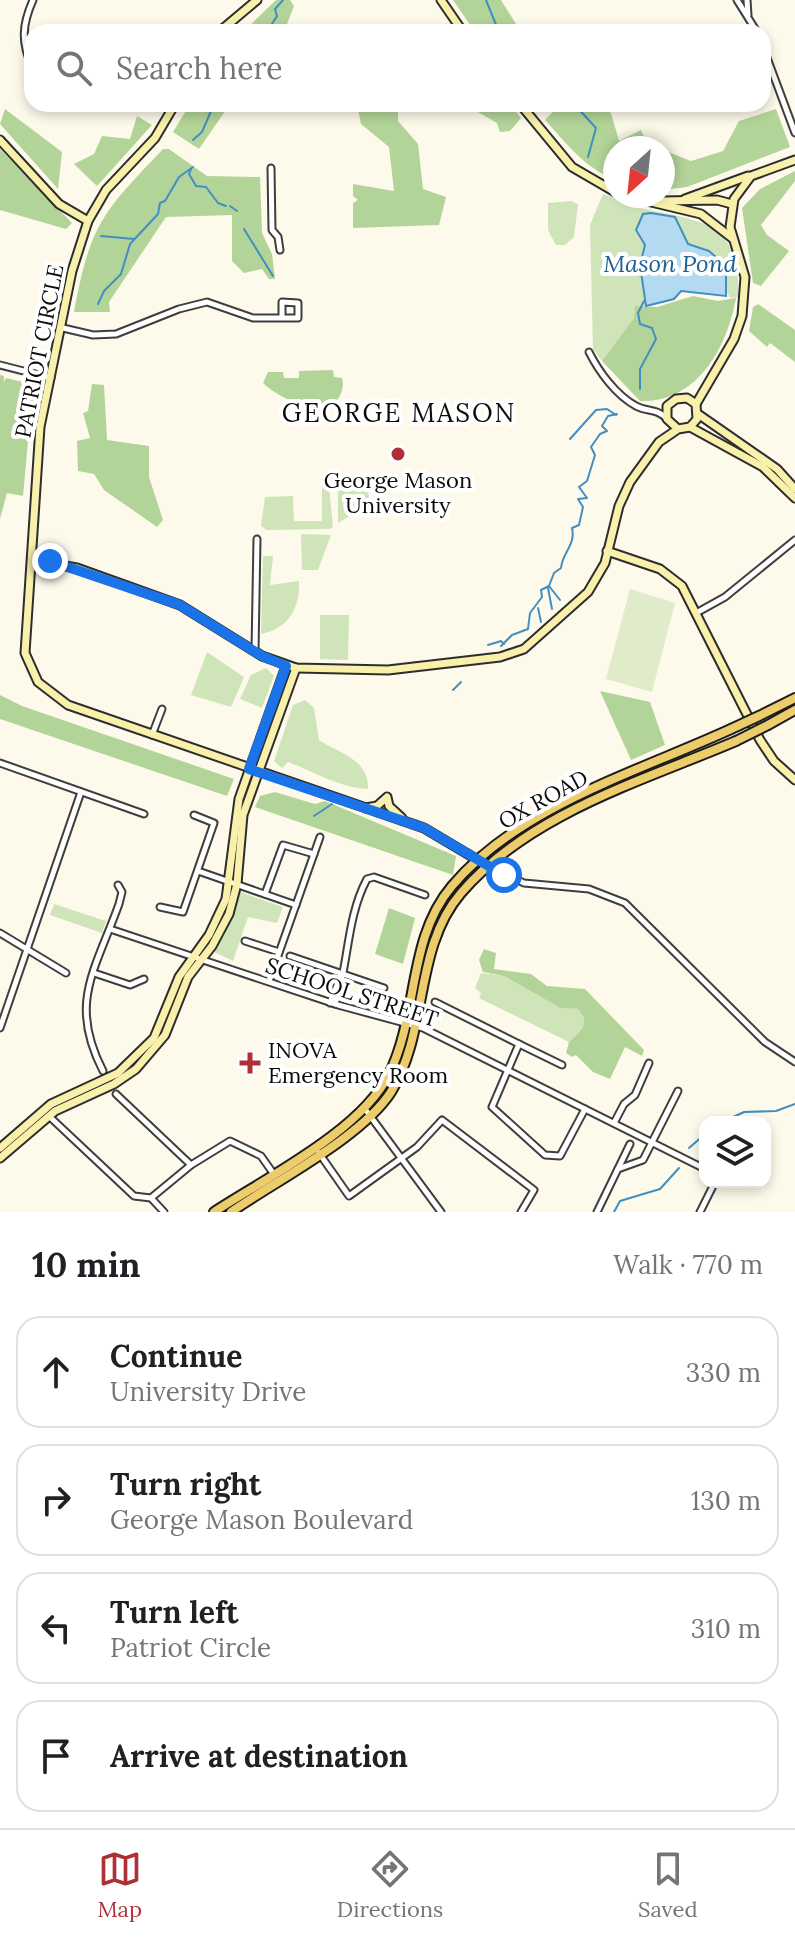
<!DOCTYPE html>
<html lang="en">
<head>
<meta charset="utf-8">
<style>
	:root { --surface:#fff; --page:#f2f2f2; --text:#202124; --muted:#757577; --line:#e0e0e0; --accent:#af2f36 }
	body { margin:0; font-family:Lora,serif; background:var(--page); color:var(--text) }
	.controls { position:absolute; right:24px; bottom:24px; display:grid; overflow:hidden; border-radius:16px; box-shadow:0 4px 12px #0003 }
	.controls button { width:72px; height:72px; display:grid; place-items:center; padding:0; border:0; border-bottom:2px solid var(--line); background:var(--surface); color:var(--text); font:40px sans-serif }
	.compass { position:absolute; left:603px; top:136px; width:72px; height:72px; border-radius:50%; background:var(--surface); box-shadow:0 4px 12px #0003; rotate:207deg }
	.stop { position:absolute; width:24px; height:24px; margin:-18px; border:6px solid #1a73e8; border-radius:50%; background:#fff }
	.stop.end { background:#1a73e8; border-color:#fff; box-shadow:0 2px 8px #0008 }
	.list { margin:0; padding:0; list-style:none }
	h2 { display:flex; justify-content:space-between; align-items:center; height:104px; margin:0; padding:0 32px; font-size:34px }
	h2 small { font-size:26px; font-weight:400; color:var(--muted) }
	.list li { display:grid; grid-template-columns:52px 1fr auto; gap:24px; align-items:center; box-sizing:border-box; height:112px; margin:0 16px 16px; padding:0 16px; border:2px solid var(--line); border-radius:24px }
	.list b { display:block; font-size:30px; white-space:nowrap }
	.list p { margin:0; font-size:26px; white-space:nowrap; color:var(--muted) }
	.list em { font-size:26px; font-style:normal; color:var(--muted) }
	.icon { flex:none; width:44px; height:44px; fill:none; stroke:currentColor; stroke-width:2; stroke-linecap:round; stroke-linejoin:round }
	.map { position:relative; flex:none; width:795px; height:1212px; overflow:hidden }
	.search { position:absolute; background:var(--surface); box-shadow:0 4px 12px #0003; left:24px; right:24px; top:24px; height:88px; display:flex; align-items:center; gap:20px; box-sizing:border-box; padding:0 28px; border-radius:24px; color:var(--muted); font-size:30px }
	.sheet { height:616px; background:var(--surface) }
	nav { display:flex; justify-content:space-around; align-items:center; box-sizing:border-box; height:112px; border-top:2px solid var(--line); background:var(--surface); font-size:22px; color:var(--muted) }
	nav a { display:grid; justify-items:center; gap:4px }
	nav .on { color:var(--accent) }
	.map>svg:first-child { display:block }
	.green { fill:#cfe4b8 }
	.forest { fill:#b3d498 }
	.pitch { fill:#e0ecc9 }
	.water { fill:#b4daf1; stroke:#418fc2; stroke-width:2 }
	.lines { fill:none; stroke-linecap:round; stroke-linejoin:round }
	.stream { stroke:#418fc2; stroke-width:2 }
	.street-casing { stroke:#3e3e3e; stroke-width:9 }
	.secondary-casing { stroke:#2d2d2d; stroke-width:11 }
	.primary-casing { stroke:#1c1c1c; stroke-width:12 }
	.street { stroke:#fff; stroke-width:5 }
	.secondary { stroke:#f8f0ab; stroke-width:7 }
	.primary { stroke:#edcd6b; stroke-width:8 }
	.primary-bridge-casing { stroke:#1c1c1c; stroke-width:12; stroke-linecap:butt }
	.primary-bridge { stroke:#edcd6b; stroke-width:8 }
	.route { stroke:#1a73e8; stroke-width:10 }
	.poi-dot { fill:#af2f36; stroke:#fff; stroke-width:3 }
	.labels { text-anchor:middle; stroke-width:8; stroke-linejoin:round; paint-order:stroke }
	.street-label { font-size:22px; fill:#0b0b0b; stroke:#fff }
	.poi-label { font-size:22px; fill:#0b0b0b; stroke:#fff }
	.water-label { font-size:24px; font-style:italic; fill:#1f6092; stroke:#fff }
	.quarter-label { font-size:26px; letter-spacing:2px; fill:#0b0b0b; stroke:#fff }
</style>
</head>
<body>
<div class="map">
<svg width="795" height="1212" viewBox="0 0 795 1212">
	<rect width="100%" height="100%" fill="#fdfaeb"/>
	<g class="green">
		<path d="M603,194C617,199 630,206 644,209C704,222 740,221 738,297L730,298C715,267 727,256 688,244L677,222L639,238L645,245L640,265L646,306H635L634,318L602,361L593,349L590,225Z"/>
		<polygon points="571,201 578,204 574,237 565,245 556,245 548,230 548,203"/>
		<polygon points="353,486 368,486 369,504 338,523 338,490"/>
		<polygon points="322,487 329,487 333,527 329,529 267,530 261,526 265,497 293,496 294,521 322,521"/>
		<polygon points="301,534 331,535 318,570 302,570"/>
		<path d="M263,556H273L270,585L299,581C300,607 290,628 261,634Z"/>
		<polygon points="320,615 349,615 348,660 320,659"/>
		<polygon points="207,652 244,677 231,707 191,695"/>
		<polygon points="266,668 274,676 262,708 240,699 251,675"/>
		<path d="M305,700L314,708L319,740C340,754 369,759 368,789C340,788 315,772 288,762L282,768L274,761L293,705Z"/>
		<polygon points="240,892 283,907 277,923 248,917 233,961 214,952 235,913"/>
		<polygon points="54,904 106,921 102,933 50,915"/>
		<polygon points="481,973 504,976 560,1008 578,1009 584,1018 583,1028 569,1042 479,998 481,993 475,988"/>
	</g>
	<g class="forest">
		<polygon points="276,0 290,0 294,6 284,32 243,32"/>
		<polygon points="453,0 501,0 521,32 475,32"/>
		<polygon points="190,104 230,104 199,149 173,132"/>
		<polygon points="357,104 398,104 398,121 418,144 423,189 446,197 439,225 353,228 353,203 358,200 353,196 353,184 394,191 389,147 361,124"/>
		<polygon points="464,104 510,104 521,118 510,131 500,132 497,123"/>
		<path d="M560,104H593L611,113L619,141L641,130L646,141L658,148H615V180C584,167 567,144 545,120Z"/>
		<polygon points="5,109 62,152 58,189 0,124"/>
		<polygon points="776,109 790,147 687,187 663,190 663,150 691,161 723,151 739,121"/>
		<polygon points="137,116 152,125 97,186 74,164 94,154 102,136 130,139"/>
		<polygon points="0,149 72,223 66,229 0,210"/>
		<path d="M163,149H169L207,176L260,177L262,233L272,254L275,279H269L262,269L244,273L232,261V215L166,217L109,302L110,312H74C90,224 103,212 163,149Z"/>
		<polygon points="795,171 795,181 761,225 767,235 789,251 761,286 753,283 742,208 760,189"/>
		<path d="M693,296L718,301L736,298C727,348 697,403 640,401L602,361L634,318L635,306L657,307Z"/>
		<polygon points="758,304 795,330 795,362 770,343 767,347 749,331 753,307"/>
		<path d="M333,370L334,377L342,378C345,389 340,398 332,406C304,406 284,402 263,383L268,372H283L284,378H299V371Z"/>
		<polygon points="0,375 4,376 4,382 6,378 40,386 28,441 23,496 7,493 0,519"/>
		<polygon points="92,384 104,385 107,440 149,446 149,477 163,520 157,527 104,490 94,474 78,471 77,441 90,438 83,413 88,411"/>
		<polygon points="600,691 650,702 665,745 631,760"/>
		<polygon points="0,695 22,706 234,779 227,796 0,719"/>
		<polygon points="275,792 315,804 325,801 456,856 453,875 255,807 260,796"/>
		<polygon points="389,908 415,918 403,964 375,954"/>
		<polygon points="484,949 496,953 494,969 531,974 547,986 585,989 644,1050 642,1056 625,1047 610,1079 593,1072 576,1055 572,1057 566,1053 569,1042 583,1028 584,1018 578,1009 560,1008 504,976 483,972 479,960"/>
	</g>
	<polygon class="pitch" points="630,589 675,603 652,692 606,679"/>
	<polygon class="water" points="651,213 675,217 688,244 709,251 726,266 726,296 681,291 674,299 646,306 640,265 645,245 636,230 643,214"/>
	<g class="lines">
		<g class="stream">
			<polyline points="486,0 499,32"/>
			<polyline points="258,32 270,27 277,16 275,9 283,0"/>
			<polyline points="574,104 596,128 588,157"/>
			<polyline points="193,140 202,132 214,104"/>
			<polyline points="191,169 189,174 196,186 206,187 218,203 226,206"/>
			<polyline points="230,206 237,211"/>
			<polyline points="244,229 273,276"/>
			<polyline points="101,236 134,239"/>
			<polyline points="98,304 104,291 121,274 130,244 158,214 160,203 165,201 179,177 193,167"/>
			<polyline points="640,389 640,369 656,339 652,328 640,324 638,313 644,301"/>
			<polyline points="570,439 596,410 607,409 616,415"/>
			<polyline points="549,586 560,600"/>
			<polyline points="548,588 552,609"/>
			<polyline points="538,608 541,622"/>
			<polyline points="488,645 501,641 504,644"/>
			<path d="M501,646L512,635L528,629L530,613L542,597L541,590L549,586L554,573L561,568C562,553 576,545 572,528L579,525L583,507L578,499L587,498L579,487L587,481L595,455L591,447L600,434L607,431L602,426L608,416L617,414"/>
			<polyline points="453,690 461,682"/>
			<polyline points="314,816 332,804"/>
			<polyline points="722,1122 744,1112 776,1111 795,1104"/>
			<polyline points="689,1148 705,1134"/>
			<polyline points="614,1212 620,1201 660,1189 679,1168"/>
		</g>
		<g class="street-casing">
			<g id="street">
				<polyline points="737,0 757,32"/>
				<polyline points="747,0 748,15"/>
				<polyline points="763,47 795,133"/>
				<path d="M32,67C21,42 22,25 33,0"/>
				<polyline points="271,168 272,230 278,237 280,250"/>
				<polyline points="63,328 93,335 116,334 179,309 207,302 253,318 298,318 298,303 282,302 282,318"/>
				<path d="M589,352C599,372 616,395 636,406C647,412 656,408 666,418"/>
				<polyline points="0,365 51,378"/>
				<polyline points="698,612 725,597 795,540"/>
				<polyline points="255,651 257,539"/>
				<polyline points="152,735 162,709"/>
				<polyline points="0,763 144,814"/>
				<polyline points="488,866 524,883 589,889 625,903 765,1042 795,1062"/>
				<polyline points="198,871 296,905"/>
				<polyline points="265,894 283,845 314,854"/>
				<polyline points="160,907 183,912 214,823 194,815"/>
				<polyline points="110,929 338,1005 423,1028 705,1169"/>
				<polyline points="0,933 66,973"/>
				<polyline points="245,941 279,952"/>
				<polyline points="290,956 384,988"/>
				<polyline points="94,973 130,985 144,979"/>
				<polyline points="269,981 320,837"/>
				<polyline points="435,1002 519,1044 492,1107 545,1155 560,1156 585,1109"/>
				<polyline points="330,1003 341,975"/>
				<path d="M335,1004C349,965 346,918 367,879L374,877L425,895"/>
				<polyline points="0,1028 81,792"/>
				<polyline points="519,1044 562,1065"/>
				<path d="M103,1071C68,1003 95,971 119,904L122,892L118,885"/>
				<polyline points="116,1094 191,1165"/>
				<polyline points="365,1109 441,1212"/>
				<polyline points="51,1118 134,1196 151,1198 191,1165 230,1141 261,1156 273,1173"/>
				<polyline points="614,1123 624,1104 635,1095 649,1063"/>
				<polyline points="319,1153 349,1196 417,1147 442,1120 534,1190 521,1212"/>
				<polyline points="618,1169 643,1160 678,1091"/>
				<polyline points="151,1198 164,1212"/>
				<polyline points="597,1212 630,1144"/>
				<polyline points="700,1212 715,1182"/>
			</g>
		</g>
		<g class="secondary-casing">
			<g id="secondary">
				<polyline points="441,0 463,32"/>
				<polyline points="219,32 257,0"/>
				<polyline points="175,104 155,138 106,190 88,221 72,271 40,427 25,653 38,682 68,705 424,828 488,866"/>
				<polyline points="520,104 572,167 615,192"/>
				<polyline points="0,140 59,204 88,221"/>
				<polyline points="626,196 701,214 732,238"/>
				<polyline points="685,199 748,176"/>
				<polyline points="662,201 717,200 732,204"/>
				<polyline points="696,404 734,339 742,316 745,277 730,227 734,199 751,176 795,160"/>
				<polyline points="698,414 777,469 795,489"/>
				<polyline points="690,427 763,467 795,498"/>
				<polyline points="607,551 660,569 682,586 760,740 774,761 795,780"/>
				<polyline points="32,560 77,568 180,605 262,656 296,668 388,670 500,657 524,649 588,592 605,563 619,506 630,482 659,442 678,429 690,427 697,419 696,404 687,398 676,399 667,406 667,419 678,429"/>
				<polyline points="366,808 377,806 387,797 389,806 402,818"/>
				<polyline points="0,1148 51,1104 118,1073 154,1038 179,977 209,935 226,899 239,799 286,666"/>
				<polyline points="0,1158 55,1111 114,1084 136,1069 165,1035 188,977 212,946 229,914 237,884 243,815 296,668"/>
			</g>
		</g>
		<g class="primary-casing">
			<g id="primary">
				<polyline points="759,716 795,698"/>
				<polyline points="768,725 795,710"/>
				<path d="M214,1212C266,1178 362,1130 389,1074C419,1014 407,939 452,886C519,806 640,771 731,729"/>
				<path d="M231,1212C277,1180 362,1137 391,1092C429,1031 413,949 461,893C530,813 642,781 736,741"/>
			</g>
		</g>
		<use href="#street" class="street"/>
		<use href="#secondary" class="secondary"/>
		<use href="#primary" class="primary"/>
		<g class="primary-bridge-casing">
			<g id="primary-bridge">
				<polyline points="731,729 759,716"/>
				<polyline points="736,741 768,725"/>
			</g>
		</g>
		<use href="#primary-bridge" class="primary-bridge"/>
	</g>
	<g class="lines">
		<polyline class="route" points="50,561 180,605 262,656 286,666 249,769 424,828 504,875"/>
	</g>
	<g class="poi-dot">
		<circle cx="398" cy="454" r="8"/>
		<path d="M246 1051h8v8h8v8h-8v8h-8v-8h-8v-8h8z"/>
	</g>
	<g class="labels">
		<g class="street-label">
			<text transform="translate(39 351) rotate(-79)" y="8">PATRIOT CIRCLE</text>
			<text transform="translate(543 799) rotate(-29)" y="8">OX ROAD</text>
			<text transform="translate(352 992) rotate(18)" y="8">SCHOOL STREET</text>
		</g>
		<g class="poi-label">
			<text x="398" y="488">George Mason<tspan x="398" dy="25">University</tspan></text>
			<text x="268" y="1058" text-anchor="start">INOVA<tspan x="268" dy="25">Emergency Room</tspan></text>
		</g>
		<g class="water-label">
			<text x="670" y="272">Mason Pond</text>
		</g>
		<g class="quarter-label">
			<text x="399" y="422">GEORGE MASON</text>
		</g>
	</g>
</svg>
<div class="controls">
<button><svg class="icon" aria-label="layers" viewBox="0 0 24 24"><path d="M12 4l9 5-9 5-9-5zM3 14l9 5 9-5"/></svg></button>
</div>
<svg class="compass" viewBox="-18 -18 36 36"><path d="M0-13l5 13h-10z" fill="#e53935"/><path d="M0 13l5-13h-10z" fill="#757577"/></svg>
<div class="stop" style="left:504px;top:875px"></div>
<div class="stop end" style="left:50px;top:561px"></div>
<div class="search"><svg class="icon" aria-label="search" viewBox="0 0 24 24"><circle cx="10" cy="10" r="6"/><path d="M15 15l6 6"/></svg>Search here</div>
</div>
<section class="sheet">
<h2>10 min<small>Walk · 770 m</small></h2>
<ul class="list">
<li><svg class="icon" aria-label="ahead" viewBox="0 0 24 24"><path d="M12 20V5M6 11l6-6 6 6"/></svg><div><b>Continue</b><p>University Drive</p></div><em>330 m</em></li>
<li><svg class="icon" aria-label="right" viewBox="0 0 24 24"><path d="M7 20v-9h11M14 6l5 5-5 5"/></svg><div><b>Turn right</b><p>George Mason Boulevard</p></div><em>130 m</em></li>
<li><svg class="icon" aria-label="left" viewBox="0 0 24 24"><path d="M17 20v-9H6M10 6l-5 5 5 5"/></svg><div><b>Turn left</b><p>Patriot Circle</p></div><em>310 m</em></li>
<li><svg class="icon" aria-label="arrive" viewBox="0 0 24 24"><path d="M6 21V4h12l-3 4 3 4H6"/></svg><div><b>Arrive at destination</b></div></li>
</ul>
</section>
<nav>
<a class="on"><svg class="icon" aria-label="map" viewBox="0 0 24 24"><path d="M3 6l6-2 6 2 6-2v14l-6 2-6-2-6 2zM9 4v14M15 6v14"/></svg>Map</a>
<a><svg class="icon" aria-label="directions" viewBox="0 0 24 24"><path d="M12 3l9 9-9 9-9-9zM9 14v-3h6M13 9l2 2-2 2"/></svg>Directions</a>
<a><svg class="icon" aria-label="saved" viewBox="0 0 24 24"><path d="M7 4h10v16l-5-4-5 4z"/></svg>Saved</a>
</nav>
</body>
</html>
